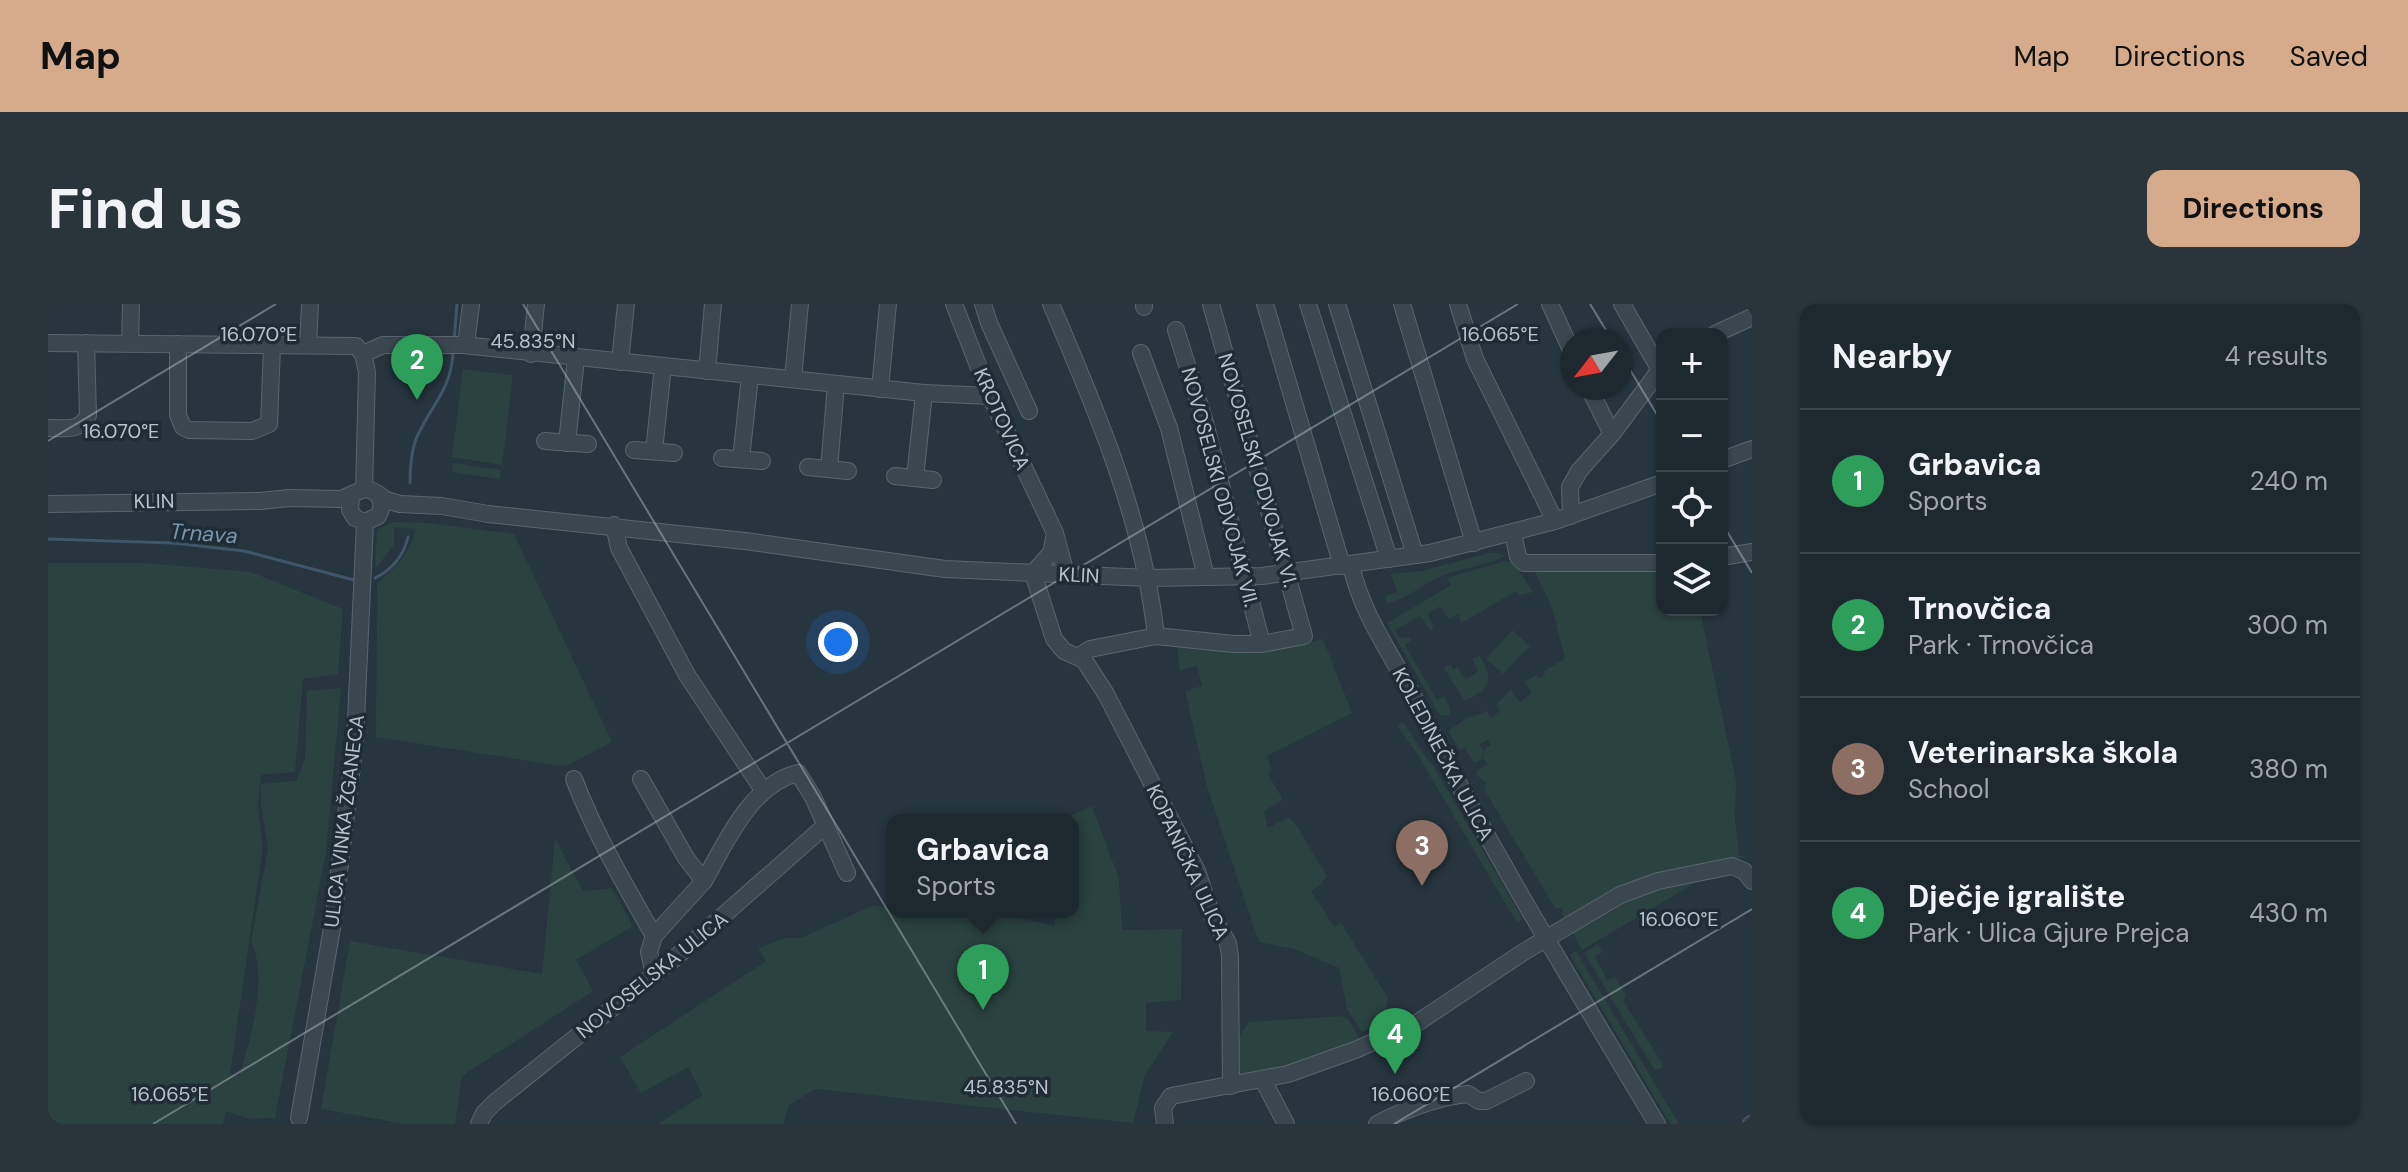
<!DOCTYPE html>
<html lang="en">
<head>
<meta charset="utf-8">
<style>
	:root { --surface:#1d282f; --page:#2a343b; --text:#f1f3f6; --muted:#a0a6aa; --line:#3b444b; --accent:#d6ab8b }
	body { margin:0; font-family:"DM Sans",sans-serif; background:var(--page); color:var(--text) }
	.controls { position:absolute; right:24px; top:24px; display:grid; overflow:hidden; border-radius:16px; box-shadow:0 2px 6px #0004 }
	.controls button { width:72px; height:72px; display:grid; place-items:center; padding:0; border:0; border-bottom:2px solid var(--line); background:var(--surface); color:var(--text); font:40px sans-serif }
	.compass { position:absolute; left:1512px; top:24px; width:72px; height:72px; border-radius:50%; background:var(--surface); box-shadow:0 2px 6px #0004; rotate:239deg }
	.you { position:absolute; left:790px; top:338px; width:28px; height:28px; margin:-20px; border:6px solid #fff; border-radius:50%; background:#1a73e8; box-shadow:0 0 0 12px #1a73e833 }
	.badge { display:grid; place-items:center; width:52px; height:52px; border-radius:50%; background:var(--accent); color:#fff; font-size:26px; font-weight:700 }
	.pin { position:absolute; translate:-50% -66px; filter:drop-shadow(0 2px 4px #0008) }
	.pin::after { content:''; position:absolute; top:42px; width:28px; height:24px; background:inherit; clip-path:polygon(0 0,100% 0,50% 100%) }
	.popup { position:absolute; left:839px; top:510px; width:192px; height:104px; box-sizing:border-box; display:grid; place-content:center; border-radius:16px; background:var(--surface); filter:drop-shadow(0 2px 6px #0005); font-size:26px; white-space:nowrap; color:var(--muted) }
	.popup b { font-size:30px; color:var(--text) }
	.popup::after { content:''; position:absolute; left:50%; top:100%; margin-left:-16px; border:16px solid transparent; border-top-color:var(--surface) }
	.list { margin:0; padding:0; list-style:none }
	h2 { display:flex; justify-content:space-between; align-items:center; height:104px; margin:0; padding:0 32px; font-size:34px }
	h2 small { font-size:26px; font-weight:400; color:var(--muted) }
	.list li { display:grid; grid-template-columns:52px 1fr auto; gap:24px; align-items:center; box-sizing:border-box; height:144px; padding:0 32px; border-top:2px solid var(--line) }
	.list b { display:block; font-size:30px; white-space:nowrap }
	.list p { margin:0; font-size:26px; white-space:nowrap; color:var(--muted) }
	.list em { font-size:26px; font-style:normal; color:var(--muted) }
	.icon { flex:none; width:44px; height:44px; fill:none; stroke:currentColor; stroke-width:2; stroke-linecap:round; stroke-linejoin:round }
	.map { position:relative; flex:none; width:1704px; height:820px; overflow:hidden; border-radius:16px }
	header { display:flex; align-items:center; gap:48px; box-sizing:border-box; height:112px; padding:0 40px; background:var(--accent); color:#111 }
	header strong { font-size:38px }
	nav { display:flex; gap:44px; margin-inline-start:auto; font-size:28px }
	.intro { display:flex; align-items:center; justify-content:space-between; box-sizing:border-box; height:192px; padding:0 48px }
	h1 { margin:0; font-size:56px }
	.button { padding:20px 36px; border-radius:16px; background:var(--accent); color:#111; font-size:28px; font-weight:700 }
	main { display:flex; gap:48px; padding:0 48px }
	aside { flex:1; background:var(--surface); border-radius:16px; box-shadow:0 2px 6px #0004 }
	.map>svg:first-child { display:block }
	.green { fill:#2a4240 }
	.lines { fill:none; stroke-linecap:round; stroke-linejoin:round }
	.stream { stroke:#3e5667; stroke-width:3 }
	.minor-casing { stroke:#59656d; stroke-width:18 }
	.minor { stroke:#3b474f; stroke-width:16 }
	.ticks { fill:none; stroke:#b8c2ca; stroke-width:2; stroke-opacity:0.45 }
	.labels { text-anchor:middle; stroke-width:7; stroke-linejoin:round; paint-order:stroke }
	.street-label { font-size:20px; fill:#b8c2ca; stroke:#202c35 }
	.water-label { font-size:22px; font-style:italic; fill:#7a96ab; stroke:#202c35 }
	.ticks-label { font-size:20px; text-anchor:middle; fill:#b8c2ca; stroke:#202c35; stroke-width:7; stroke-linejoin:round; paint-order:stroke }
</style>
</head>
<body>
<header>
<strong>Map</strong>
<nav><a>Map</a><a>Directions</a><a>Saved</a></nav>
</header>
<div class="intro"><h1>Find us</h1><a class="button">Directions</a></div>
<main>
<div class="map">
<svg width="1704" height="820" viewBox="0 0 1704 820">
	<rect width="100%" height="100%" fill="#27353f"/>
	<g class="green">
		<polygon points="415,65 465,71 454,161 404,153"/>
		<polygon points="405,159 453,166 451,175 404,168"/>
		<path d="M344,218L380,219L466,230L564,438L520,461L513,462L328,433L329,280C348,263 361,250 368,225L346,223V241L327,265L329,226Z"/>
		<path d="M1445,248L1459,251C1440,262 1418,263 1397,271C1377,278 1361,294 1339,300L1337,292L1349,288L1343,270L1373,267Z"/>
		<polygon points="1456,257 1466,259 1485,288 1472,291 1468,287 1414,319 1410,310 1400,315 1394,304 1390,303 1380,310 1386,324 1382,326 1372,312 1347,326 1351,333 1362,334 1363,337 1357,341 1389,396 1396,392 1402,404 1401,411 1392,412 1339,319 1403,281 1399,274"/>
		<path d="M0,259H97L203,268L295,305L290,370L255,375L247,468L213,471L210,503L215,543L182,770L191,772C203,738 220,669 203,637L220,544L213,501V480L248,477L257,455L259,387L293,384L278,548L227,814L202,815L178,807L175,820H0Z"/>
		<polygon points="1486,263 1594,265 1614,268 1614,306 1652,306 1688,477 1687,514 1691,551 1698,553 1647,562 1515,614 1514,604 1507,604 1436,485 1438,479 1428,471 1430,466 1440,460 1435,455 1436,446 1443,441 1440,436 1431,441 1435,447 1434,455 1426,459 1417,444 1412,446 1400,427 1419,414 1439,407 1443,413 1452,407 1448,401 1463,386 1472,398 1484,389 1477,378 1488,371 1491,374 1497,370 1496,367 1517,355 1503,301 1487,269"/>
		<polygon points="1464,326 1482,342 1455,370 1438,355"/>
		<polygon points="1275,335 1304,409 1219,452 1224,467 1220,470 1233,492 1233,497 1216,507 1220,524 1240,513 1248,521 1279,572 1271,582 1263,587 1286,623 1293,619 1340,694 1337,709 1340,716 1314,728 1299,705 1291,664 1246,645 1211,638 1159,482 1137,387 1154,382 1149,362 1132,366 1129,343 1211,350"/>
		<path d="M1432,352C1447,376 1442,385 1417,397L1396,364L1402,360L1405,365L1409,363L1416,374L1420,375L1430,367L1424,355Z"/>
		<polygon points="1355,418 1381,458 1384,460 1475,615 1469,619 1368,448 1349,422"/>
		<polygon points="1044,502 1071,575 1074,626 1134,625 1133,696 1098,699 1098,727 1125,728 1097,771 1085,819 768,785 741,801 735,820 610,820 655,791 640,763 593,789 572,753 718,657 710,644 738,634 753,634 826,601 845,606 845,608 944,608 1007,622 1006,608 1025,608 1025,516 1013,516"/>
		<polygon points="507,535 535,587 564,584 585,622 528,656 545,687 414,772 407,820 357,820 273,805 302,637 494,670"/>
		<polygon points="1652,576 1534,646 1523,626 1565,601 1598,587"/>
		<polygon points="1550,640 1554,648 1547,653 1559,676 1567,673 1578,691 1575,696 1616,763 1609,766 1606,765 1536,649"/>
		<polygon points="1528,647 1631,820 1622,820 1522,651"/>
		<polygon points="1294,712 1301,716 1312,736 1244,762 1187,771 1189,735 1201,718"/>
	</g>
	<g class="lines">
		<g class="stream">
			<polyline points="406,37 409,0"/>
			<path d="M362,179C362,164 363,149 368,135C382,102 403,87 405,49"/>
			<polyline points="0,235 125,239 196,247 306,276"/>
			<path d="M327,274C344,266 356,251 360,233"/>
		</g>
		<g class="minor-casing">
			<g id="minor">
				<polyline points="906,0 942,92 1007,229 1018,270"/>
				<polyline points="935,0 941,19 981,107"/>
				<path d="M1003,0C1049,107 1095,215 1108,332"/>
				<polyline points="1096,0 1096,3"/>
				<polyline points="1217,0 1294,262"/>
				<polyline points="1260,0 1341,255"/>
				<polyline points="1289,0 1367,251"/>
				<polyline points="1354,0 1426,239"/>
				<polyline points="1410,0 1427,55 1507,217"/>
				<polyline points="1502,0 1524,48"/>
				<polyline points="1574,0 1612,66"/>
				<polyline points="1128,26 1156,115 1214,340"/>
				<polyline points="1667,30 1704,13"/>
				<polyline points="0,39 308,42 315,50 319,68 316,185"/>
				<polyline points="82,40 83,0"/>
				<polyline points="130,40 130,111 135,123 141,126 204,127 221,120 224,42"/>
				<polyline points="260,41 262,0"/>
				<polyline points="418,41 423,0"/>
				<polyline points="1093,49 1121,124 1158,273"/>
				<polyline points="315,50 335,41 415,41 876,89 942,92"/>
				<polyline points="483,50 488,0"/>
				<polyline points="572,58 578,0"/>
				<polyline points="659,67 665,0"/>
				<polyline points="745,75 752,0"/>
				<polyline points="1541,84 1564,130"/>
				<polyline points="832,85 840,0"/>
				<path d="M0,124C15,124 33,128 40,111L38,39"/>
				<polyline points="497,137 540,140"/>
				<polyline points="519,139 528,54"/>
				<polyline points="586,146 626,149"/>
				<polyline points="606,147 615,62"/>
				<polyline points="674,154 714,157"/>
				<polyline points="693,155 702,72"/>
				<polyline points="1674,156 1704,145"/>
				<polyline points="760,163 800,167"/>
				<polyline points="781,165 788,80"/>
				<polyline points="847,172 885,176"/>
				<polyline points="867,174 876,89"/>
				<polyline points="330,190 338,196 352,200 394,202 440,210 697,237 897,265 1101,274 1214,272 1382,249 1507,217 1614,179"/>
				<path d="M0,200L212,197L241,194L293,195L316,185C331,186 338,199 330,212L317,218L307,214L302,206L303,192"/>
				<polyline points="1523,212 1522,183 1531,167 1564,130 1614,63"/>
				<polyline points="566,221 571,244 639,371 715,486"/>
				<polyline points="1465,229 1470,253 1476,259 1614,259"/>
				<polyline points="1674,253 1704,248"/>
				<path d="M1303,261C1314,312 1345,352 1368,397C1440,543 1526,681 1609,820"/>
				<polyline points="985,269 1006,335 1016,347 1036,356 1058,390 1149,567 1164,612 1180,639 1182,652 1183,782"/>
				<polyline points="985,269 1003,249 1007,230"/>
				<polyline points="1031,352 1042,345 1108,332 1186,340 1214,340 1256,332 1163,0"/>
				<path d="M526,475C547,530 577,581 606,632L656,577"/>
				<path d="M593,475L638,554L656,577C678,538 703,480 750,469L765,493L799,569"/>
				<polyline points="606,632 601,648 606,671"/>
				<polyline points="1215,776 1238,820"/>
				<polyline points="251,814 284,624 307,438 317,218"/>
				<polyline points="431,820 436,809 447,798 627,654 778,521"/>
				<polyline points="1117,820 1115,804 1123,792 1240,770 1307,746 1369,719 1474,649 1572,591 1610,577 1684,562 1696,567 1704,577"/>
				<path d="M1329,820C1356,806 1390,793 1420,790L1431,797H1438L1478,777"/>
				<polyline points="1703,820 1704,820"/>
			</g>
		</g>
		<use href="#minor" class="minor"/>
	</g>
	<path class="ticks" d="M475,0L968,820M1542,0L1564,36M1572,49L1614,119M0,137L228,0M1674,219L1704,269M105,820L1470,0M1346,820L1704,605"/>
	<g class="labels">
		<g class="street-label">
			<text transform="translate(954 115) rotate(66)" y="7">KROTOVICA</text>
			<text transform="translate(1210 166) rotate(74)" y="7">NOVOSELSKI ODVOJAK VI.</text>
			<text transform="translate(1172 183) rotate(75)" y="7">NOVOSELSKI ODVOJAK VII.</text>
			<text transform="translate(106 197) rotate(-1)" y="7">KLIN</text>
			<text transform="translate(1031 271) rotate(3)" y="7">KLIN</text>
			<text transform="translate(1395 450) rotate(62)" y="7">KOLEDINEČKA ULICA</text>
			<text transform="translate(296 517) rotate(-83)" y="7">ULICA VINKA ŽGANECA</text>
			<text transform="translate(1140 558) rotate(65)" y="7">KOPANIČKA ULICA</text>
			<text transform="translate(604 671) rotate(-39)" y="7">NOVOSELSKA ULICA</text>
		</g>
		<g class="water-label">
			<text transform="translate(156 229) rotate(4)" y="8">Trnava</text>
		</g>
	</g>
	<g class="ticks-label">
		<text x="211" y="37">16.070°E</text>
		<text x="1452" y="37">16.065°E</text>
		<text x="485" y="44">45.835°N</text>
		<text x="73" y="134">16.070°E</text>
		<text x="1631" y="622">16.060°E</text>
		<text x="958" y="790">45.835°N</text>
		<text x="122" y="797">16.065°E</text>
		<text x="1363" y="797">16.060°E</text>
	</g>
</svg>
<div class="controls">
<button>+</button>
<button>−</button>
<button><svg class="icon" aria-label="locate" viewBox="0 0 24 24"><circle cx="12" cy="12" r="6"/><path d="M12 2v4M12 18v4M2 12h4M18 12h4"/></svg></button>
<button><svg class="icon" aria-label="layers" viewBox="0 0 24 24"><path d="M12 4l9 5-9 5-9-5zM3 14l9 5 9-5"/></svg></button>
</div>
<svg class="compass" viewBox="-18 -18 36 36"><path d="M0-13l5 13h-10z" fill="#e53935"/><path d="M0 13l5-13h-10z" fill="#a0a6aa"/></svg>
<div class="you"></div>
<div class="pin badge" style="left:935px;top:706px;background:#2e9e5b">1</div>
<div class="popup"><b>Grbavica</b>Sports</div>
<div class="pin badge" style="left:369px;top:96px;background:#2e9e5b">2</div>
<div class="pin badge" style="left:1374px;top:582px;background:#8d6e63">3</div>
<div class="pin badge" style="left:1347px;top:770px;background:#2e9e5b">4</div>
</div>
<aside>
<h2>Nearby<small>4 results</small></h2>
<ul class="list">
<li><span class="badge" style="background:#2e9e5b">1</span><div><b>Grbavica</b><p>Sports</p></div><em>240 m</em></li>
<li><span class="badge" style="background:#2e9e5b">2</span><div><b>Trnovčica</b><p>Park · Trnovčica</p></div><em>300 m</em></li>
<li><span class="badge" style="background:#8d6e63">3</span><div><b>Veterinarska škola</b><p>School</p></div><em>380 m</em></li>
<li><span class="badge" style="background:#2e9e5b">4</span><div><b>Dječje igralište</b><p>Park · Ulica Gjure Prejca</p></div><em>430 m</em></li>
</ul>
</aside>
</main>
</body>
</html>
